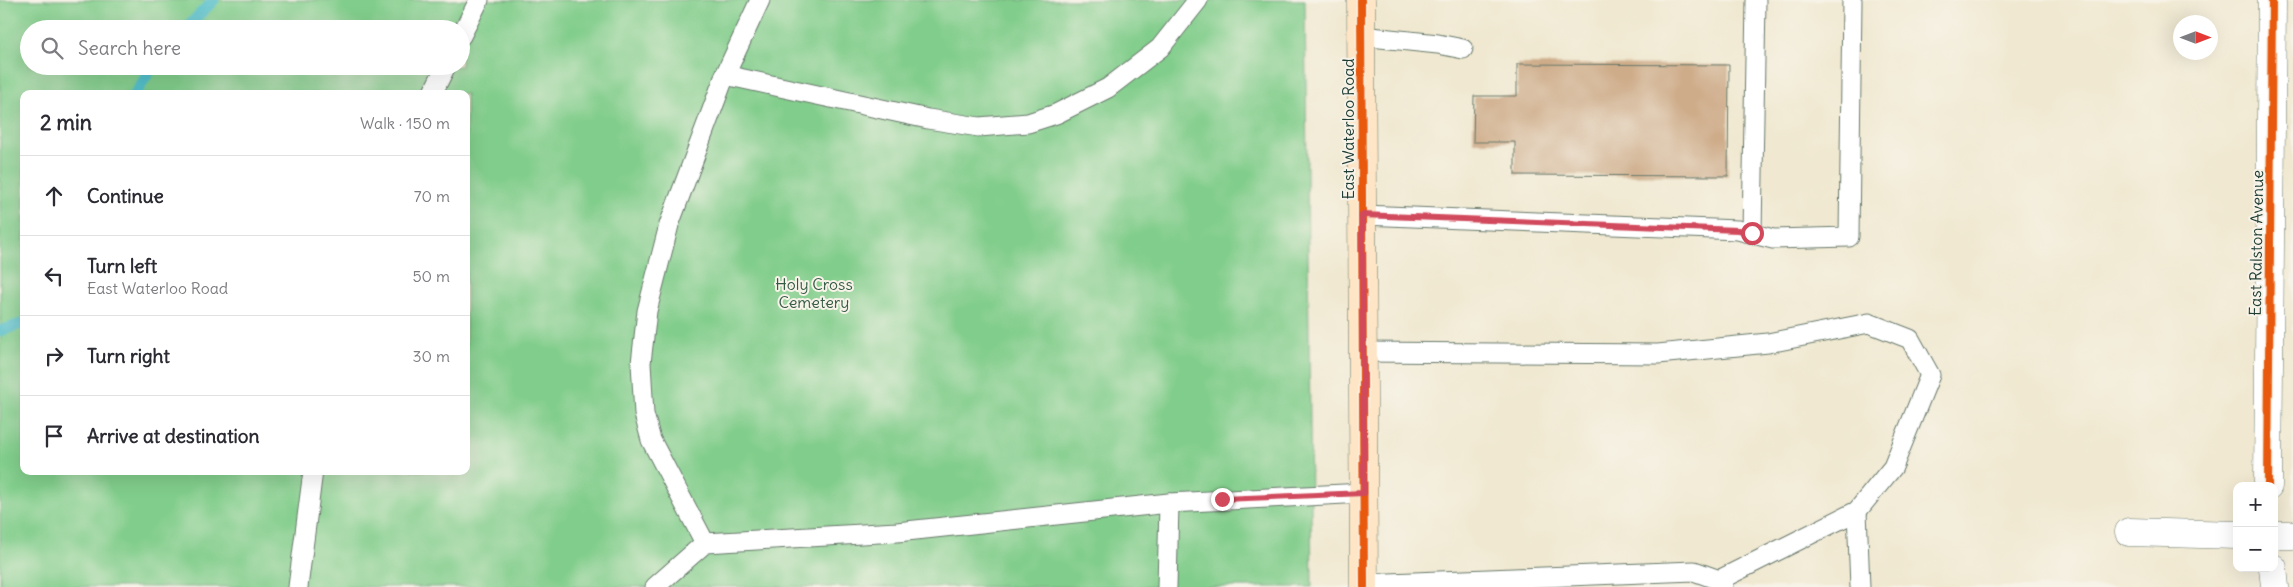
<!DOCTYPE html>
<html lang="en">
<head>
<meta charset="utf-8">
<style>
	:root { --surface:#fff; --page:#f7f7f7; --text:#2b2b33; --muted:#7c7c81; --line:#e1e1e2 }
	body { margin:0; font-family:Delius,sans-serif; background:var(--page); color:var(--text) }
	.controls { position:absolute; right:15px; bottom:15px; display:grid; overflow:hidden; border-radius:10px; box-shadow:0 5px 20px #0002 }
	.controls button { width:45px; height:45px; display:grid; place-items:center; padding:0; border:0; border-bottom:1px solid var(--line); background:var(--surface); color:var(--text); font:25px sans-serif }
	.compass { position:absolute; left:2173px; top:15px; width:45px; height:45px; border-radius:50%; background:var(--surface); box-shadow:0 5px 20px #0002; rotate:90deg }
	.stop { position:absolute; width:15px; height:15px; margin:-11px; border:4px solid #d1495b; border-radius:50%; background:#fff }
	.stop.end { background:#d1495b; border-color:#fff; box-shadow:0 1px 5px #0008 }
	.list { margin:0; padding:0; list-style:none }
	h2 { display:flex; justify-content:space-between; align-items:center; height:65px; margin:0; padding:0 20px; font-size:21px }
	h2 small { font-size:16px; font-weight:400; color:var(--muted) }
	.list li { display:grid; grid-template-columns:32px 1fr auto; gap:15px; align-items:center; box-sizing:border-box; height:80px; padding:0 20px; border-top:1px solid var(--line) }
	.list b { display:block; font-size:19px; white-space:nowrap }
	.list p { margin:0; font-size:16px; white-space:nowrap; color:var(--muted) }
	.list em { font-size:16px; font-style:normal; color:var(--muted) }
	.icon { flex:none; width:28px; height:28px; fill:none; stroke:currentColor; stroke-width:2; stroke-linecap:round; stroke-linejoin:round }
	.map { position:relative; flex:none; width:2293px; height:587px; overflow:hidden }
	.search { position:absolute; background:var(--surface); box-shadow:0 5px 20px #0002; left:20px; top:20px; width:450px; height:55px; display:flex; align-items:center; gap:12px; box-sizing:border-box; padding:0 18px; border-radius:28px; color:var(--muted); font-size:19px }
	.panel { position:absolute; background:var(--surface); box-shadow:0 5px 20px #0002; left:20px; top:90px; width:450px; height:385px; border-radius:10px }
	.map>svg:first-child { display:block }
	.green { fill:#81cd8b; stroke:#508560; fill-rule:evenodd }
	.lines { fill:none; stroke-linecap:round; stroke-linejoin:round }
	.stream { stroke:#52bfca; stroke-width:11 }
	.building { fill:#ceac89 }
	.service-casing { stroke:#68796b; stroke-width:21 }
	.minor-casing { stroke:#68796b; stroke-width:29 }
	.secondary-casing { stroke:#68796b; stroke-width:29 }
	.service { stroke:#fff; stroke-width:19 }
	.minor { stroke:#fff; stroke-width:28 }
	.secondary { stroke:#fde5c5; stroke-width:28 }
	.cycleway-casing { stroke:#f7f3e8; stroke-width:11 }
	.cycleway { stroke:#e8590c; stroke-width:8 }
	.route { stroke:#d1495b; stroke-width:6 }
	.labels { text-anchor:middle; stroke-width:4; stroke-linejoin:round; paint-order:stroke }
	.street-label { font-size:16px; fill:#1f3d34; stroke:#f7f3e8 }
	.park-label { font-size:16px; fill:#335a45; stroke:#f7f3e8 }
</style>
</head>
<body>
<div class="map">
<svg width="2293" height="587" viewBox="0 0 2293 587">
	<rect width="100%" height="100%" fill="#f7f3e8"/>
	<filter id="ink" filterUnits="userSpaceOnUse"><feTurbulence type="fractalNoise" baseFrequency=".02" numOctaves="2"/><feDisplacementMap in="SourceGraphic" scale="10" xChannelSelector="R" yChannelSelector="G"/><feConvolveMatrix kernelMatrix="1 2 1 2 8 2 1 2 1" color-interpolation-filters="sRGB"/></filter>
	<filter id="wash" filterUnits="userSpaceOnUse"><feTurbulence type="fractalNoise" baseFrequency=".0096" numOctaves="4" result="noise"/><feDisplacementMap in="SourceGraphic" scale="20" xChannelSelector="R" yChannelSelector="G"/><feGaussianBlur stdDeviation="1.12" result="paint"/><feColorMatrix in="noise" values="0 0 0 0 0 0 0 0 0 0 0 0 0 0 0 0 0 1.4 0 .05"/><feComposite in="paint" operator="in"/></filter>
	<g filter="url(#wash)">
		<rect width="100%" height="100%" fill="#f0e8d0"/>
		<path class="green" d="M0,0H1305L1312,587H0ZM29,29H461V66H29ZM24,94H466V471H24Z"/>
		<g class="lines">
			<g class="stream">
				<polyline points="185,29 214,0"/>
				<polyline points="135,94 153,66"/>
				<polyline points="0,331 24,323"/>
			</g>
		</g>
		<g id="blocks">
			<polygon class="building" points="1517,64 1729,65 1728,176 1515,175 1515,142 1473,142 1474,96 1517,96"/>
		</g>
	</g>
	<g filter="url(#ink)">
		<use href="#blocks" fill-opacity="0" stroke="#68796b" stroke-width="1"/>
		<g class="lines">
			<g class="service-casing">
				<g id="service">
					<polyline points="461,36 479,0"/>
					<polyline points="1361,36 1438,44 1463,49"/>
					<polyline points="725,75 928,119 979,127 1028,123 1056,114 1108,88 1160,48 1198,0"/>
					<polyline points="432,94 446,66"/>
					<polyline points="1362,215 1738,230 1773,239 1849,237 1852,0"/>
					<polyline points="1752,233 1756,0"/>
					<polyline points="1363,352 1658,354 1768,343 1869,323 1910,339 1930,375 1893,467 1857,511 1719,580"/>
					<polyline points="1857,511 1860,587"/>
					<polyline points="705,543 651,440 644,414 641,363 647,311 669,225 725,75 760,0"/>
					<polyline points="1364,584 1694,571 1719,580 1723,587"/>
					<polyline points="298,587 313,471"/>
					<polyline points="655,587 705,543 897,532 1169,503 1364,493"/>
					<polyline points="1167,587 1169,503"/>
				</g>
			</g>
			<g class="minor-casing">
				<g id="minor">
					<polyline points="2268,486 2272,0"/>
					<polyline points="2129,532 2237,535"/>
					<polyline points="2274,535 2293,535"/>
					<polyline points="2273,568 2275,587"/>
				</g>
			</g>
			<g class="secondary-casing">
				<polyline id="secondary" points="1361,0 1364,587"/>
			</g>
			<use href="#service" class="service"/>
			<use href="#minor" class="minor"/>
			<use href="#secondary" class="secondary"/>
			<g class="cycleway-casing">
				<g id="cycleway">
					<polyline points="1361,0 1364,587"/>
					<polyline points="2268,486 2272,0"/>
				</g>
			</g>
			<use href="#cycleway" class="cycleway"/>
		</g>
	</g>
	<g class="lines" filter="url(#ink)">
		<polyline class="route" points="1222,499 1364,493 1362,215 1738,230 1752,233"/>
	</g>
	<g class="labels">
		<g class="street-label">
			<text transform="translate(1348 129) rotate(-90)" y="6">East Waterloo Road</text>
			<text transform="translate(2256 243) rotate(-89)" y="6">East Ralston Avenue</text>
		</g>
		<g class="park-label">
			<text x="814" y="290">Holy Cross<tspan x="814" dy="18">Cemetery</tspan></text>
		</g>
	</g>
</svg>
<div class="controls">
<button>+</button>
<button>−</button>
</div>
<svg class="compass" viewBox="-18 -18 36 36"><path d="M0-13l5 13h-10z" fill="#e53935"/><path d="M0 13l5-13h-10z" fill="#7c7c81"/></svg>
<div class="stop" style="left:1752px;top:233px"></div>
<div class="stop end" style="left:1222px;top:499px"></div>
<div class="search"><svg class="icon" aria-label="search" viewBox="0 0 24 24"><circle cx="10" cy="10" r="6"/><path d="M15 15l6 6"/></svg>Search here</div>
<section class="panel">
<h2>2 min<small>Walk · 150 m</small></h2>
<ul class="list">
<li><svg class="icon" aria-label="ahead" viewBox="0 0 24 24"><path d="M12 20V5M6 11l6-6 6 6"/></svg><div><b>Continue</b></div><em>70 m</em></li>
<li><svg class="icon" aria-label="left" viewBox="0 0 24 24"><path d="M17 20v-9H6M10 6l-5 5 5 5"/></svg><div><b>Turn left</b><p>East Waterloo Road</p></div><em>50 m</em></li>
<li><svg class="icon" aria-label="right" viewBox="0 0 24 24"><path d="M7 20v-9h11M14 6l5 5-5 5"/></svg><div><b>Turn right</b></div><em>30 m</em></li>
<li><svg class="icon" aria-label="arrive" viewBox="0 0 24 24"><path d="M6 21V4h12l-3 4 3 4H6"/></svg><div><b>Arrive at destination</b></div></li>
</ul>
</section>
</div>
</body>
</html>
